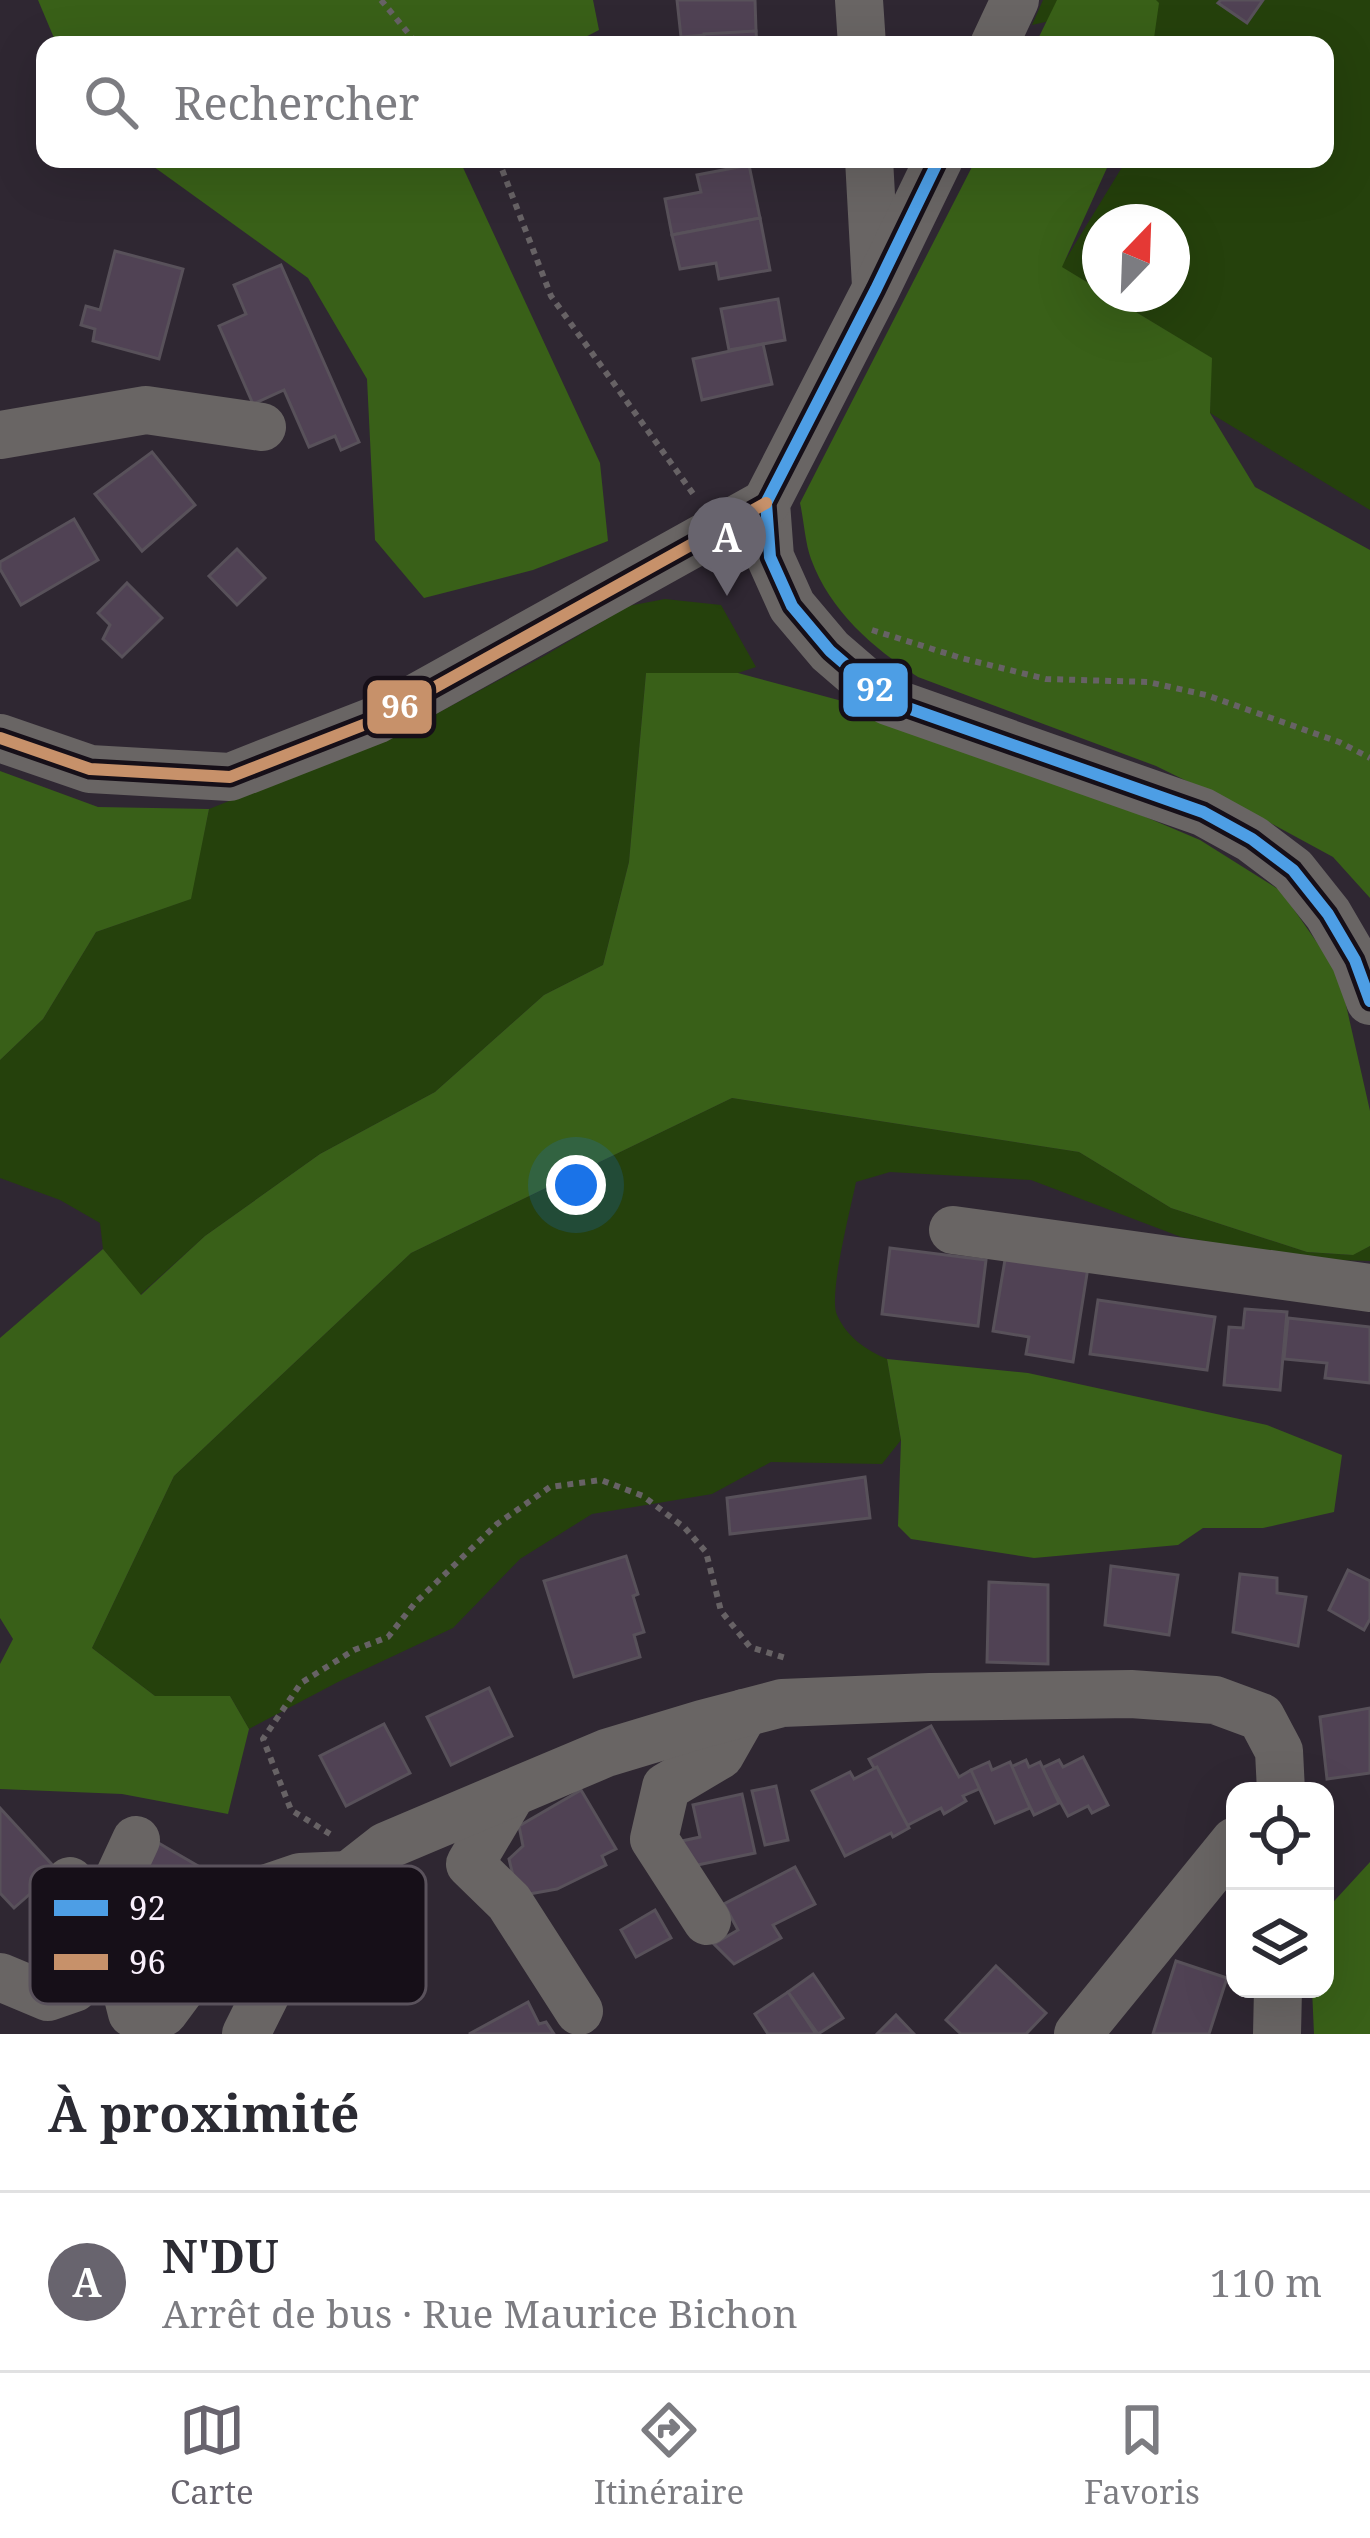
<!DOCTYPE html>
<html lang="fr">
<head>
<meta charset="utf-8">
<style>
	:root { --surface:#fff; --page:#f2f2f3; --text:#2b2b33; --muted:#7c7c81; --line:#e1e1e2; --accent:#68646e }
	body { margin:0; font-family:"Noto Serif",serif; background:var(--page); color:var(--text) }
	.controls { position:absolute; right:36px; bottom:36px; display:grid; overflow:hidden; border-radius:24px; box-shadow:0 12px 48px #0002 }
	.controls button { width:108px; height:108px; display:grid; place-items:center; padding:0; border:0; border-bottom:3px solid var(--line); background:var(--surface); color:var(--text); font:60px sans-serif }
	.compass { position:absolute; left:1082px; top:204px; width:108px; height:108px; border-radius:50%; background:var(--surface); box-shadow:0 12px 48px #0002; rotate:23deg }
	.you { position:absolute; left:576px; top:1185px; width:42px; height:42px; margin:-30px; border:9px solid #fff; border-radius:50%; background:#1a73e8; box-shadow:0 0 0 18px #1a73e833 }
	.badge { display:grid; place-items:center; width:78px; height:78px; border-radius:50%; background:var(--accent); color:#fff; font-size:39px; font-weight:700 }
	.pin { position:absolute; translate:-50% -99px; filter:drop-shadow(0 3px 6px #0008) }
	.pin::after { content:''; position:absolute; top:63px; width:42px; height:36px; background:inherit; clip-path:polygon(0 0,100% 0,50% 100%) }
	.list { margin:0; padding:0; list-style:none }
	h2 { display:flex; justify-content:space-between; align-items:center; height:156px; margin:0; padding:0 48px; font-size:51px }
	h2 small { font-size:39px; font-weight:400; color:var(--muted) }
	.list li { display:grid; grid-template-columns:78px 1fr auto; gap:36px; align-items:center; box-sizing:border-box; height:180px; padding:0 48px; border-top:3px solid var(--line) }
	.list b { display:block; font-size:45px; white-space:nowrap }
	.list p { margin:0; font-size:39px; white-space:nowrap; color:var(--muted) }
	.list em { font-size:39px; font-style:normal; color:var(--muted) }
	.icon { flex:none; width:66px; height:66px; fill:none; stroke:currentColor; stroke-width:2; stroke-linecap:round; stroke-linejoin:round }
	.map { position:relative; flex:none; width:1370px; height:2034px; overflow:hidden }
	.search { position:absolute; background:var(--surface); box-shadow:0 12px 48px #0002; left:36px; right:36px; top:36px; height:132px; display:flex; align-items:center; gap:30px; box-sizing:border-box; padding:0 42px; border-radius:24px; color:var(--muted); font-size:45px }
	.sheet { height:336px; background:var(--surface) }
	nav { display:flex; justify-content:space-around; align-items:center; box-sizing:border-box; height:168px; border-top:3px solid var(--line); background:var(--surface); font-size:33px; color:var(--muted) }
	nav a { display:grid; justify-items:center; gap:6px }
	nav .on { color:var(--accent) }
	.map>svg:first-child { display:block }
	.green { fill:#25410c }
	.forest { fill:#396018 }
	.building { fill:#504254; stroke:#58515a; stroke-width:3 }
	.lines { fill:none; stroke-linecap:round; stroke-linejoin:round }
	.path { stroke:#676265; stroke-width:6; stroke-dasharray:6 6; stroke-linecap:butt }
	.minor { stroke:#696564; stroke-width:48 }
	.bus-1-casing { stroke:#160f18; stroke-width:21 }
	.bus-2-casing { stroke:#160f18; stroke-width:21 }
	.bus-1 { stroke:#4d9ee5; stroke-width:12 }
	.bus-2 { stroke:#c7916a; stroke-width:12 }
	.key { fill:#160f18; stroke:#5a525c; stroke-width:3 }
	.key-label { font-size:33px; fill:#f9effc }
	.line-badge { stroke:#160f18; stroke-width:4.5 }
	.badge-label { font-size:33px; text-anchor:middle; font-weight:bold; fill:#fff }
</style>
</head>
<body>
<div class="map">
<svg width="1370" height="2034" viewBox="0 0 1370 2034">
	<rect width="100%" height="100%" fill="#2f2732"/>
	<g class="green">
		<polygon points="1043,0 1370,0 1370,510 1210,413 1211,358 1106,294 1172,294 1172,222 1100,222 1100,290 1061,267 1127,159 1325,159 1325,45 1140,45 1143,0 1032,25"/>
		<polygon points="665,599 721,605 756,667 738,673 646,673 629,862 603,965 544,995 435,1092 320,1154 205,1236 140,1295 103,1249 100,1223 60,1200 0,1178 0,1060 43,1019 96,932 190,899 209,809 406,730 546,655 628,606"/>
		<path d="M732,1098L1079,1152L1171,1208L1307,1252L1352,1255L1370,1246V1261L1306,1259L1181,1237L1031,1180L890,1172L856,1182C851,1208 828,1295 837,1315C847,1337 866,1350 887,1359L901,1440L882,1464L771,1462L712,1494L592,1514L520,1559L453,1628L338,1682L249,1729L230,1696H155L92,1648L174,1476L411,1253Z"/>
	</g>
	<g class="forest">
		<polygon points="38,0 593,0 599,30 570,45 57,45"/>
		<polygon points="1057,0 1156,0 1159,3 1153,45 1035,45"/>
		<polygon points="143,159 459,159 600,463 608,541 533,570 424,598 375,540 367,379 308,278"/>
		<path d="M976,159H1111L1062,267L1100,290V294H1106L1212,358L1210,413L1255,487L1370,550V898L1333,857L1254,814L1156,766L918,677C873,648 830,611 811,559C805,542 804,521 800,503Z"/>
		<polygon points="646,673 738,673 924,723 1200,840 1281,891 1339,974 1370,1111 1370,1246 1353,1255 1307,1252 1171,1208 1079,1152 732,1098 411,1253 174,1476 92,1648 155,1696 230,1696 249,1729 228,1814 122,1794 0,1789 0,1664 13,1639 0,1618 0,1338 103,1249 141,1295 205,1236 320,1154 435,1092 544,995 603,965 629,862"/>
		<polygon points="0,771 98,807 209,809 191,899 96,932 43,1019 0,1060"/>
		<polygon points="887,1359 1028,1373 1267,1425 1342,1455 1334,1512 1263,1528 1203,1528 1178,1545 1034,1558 911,1539 898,1526 901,1440"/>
		<polygon points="1370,1862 1370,2034 1314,2034 1312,1989 1325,1989 1325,1911"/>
	</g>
	<g class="building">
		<polygon points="677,0 755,0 756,31 681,37"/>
		<polygon points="1221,0 1263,0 1247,23 1218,3"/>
		<polygon points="756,31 757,45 704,45 704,34"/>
		<polygon points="749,165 760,218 672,235 665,199 701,192 697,175"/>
		<polygon points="760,218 770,270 719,279 716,263 680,269 672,235"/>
		<polygon points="115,251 183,269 159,359 93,341 95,329 81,325 86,306 100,310"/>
		<polygon points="281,265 359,442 341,450 335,436 309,447 284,390 253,404 219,326 246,314 234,285"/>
		<polygon points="778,299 785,340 729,350 721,309"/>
		<polygon points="763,344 772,384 702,400 693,359"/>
		<polygon points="152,452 195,505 142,551 95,494"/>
		<polygon points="74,519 98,560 21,605 0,569 0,562"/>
		<polygon points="237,549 265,578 237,605 209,576"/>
		<polygon points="127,583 162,618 122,657 103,639 110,625 98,613"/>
		<polygon points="890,1248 986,1260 978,1326 882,1314"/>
		<polygon points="1007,1248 1089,1261 1073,1362 1026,1354 1029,1337 993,1331"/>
		<polygon points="1098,1300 1215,1317 1207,1370 1090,1354"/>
		<polygon points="1245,1309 1287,1312 1280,1390 1224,1385 1229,1327 1243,1328"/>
		<polygon points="1288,1318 1370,1327 1370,1383 1325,1378 1327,1363 1284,1359"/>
		<polygon points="865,1477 870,1518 730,1534 727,1498"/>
		<polygon points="626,1556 638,1594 633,1596 644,1632 634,1635 640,1657 574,1677 544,1581"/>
		<polygon points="1111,1566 1178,1575 1169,1635 1105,1625"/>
		<polygon points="1348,1570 1370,1581 1370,1619 1364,1630 1329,1610"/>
		<polygon points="1240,1574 1277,1578 1277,1593 1306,1597 1298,1646 1233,1632"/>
		<polygon points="989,1582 1048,1585 1048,1664 987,1662"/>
		<polygon points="489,1688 512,1736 451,1765 427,1717"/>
		<polygon points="1370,1708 1370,1773 1327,1779 1320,1717"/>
		<polygon points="384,1724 410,1773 346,1806 320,1756"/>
		<polygon points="931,1726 959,1777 971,1770 981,1788 963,1796 966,1801 944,1814 941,1808 906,1826 869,1759"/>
		<polygon points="1083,1757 1108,1805 1092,1813 1088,1806 1068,1816 1042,1768 1059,1760 1063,1767"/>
		<polygon points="1026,1760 1029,1767 1040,1762 1059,1803 1034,1815 1011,1767"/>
		<polygon points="989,1762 992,1770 1010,1762 1030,1808 995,1823 971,1770"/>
		<polygon points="877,1767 909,1828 893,1837 891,1833 845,1856 812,1791 850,1772 854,1779"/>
		<polygon points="776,1786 788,1840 765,1845 752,1791"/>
		<polygon points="581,1790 616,1849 602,1856 606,1865 557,1889 518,1896 509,1859 523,1846 519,1826"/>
		<polygon points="742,1794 755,1853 688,1867 682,1841 700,1837 693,1805"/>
		<polygon points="0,1808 57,1870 14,1908 0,1893"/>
		<polygon points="155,1841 200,1867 179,1903 194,1911 177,1941 142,1921 136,1931 111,1916"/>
		<polygon points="795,1867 815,1904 773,1925 781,1938 734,1964 714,1944 738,1930 724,1904"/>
		<polygon points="655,1910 671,1938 636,1957 621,1930"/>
		<polygon points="1176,1961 1227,1978 1209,2034 1153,2034"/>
		<polygon points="996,1966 1046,2013 1026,2034 961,2034 946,2020"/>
		<polygon points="813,1974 843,2018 818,2034 788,1992"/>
		<polygon points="788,1992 816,2034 768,2034 755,2014"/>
		<polygon points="528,2002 539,2024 546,2022 554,2034 469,2034"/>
		<polygon points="896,2015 914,2034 877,2034"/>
	</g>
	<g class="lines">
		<g class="path">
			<polyline points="381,0 418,45"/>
			<polyline points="498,159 551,296 694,495"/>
			<polyline points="872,630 961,658 1046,679 1148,682 1206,695 1339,742 1370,758"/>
			<polyline points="330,1834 291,1810 263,1739 301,1683 354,1650 388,1637 415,1603 497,1524 550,1487 601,1480 643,1496 685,1528 706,1552 721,1611 750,1647 789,1659"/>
		</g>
		<g class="minor">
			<polyline points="859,0 862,45"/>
			<polyline points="994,45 1015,0"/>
			<polyline points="869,159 876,286"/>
			<polyline points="939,159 876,289 766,503 770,557 792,606 830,651 888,701 1203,812 1252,839 1293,870 1328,914 1355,960 1370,1001"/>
			<polyline points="0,435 146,410 262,427"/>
			<polyline points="0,738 90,769 230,777 376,720 766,503"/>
			<polyline points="953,1230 1370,1288"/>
			<polyline points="512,1793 470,1864 509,1902 579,2011"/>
			<polyline points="136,1840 105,1907 132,2013 164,2012 224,1931 259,1891 300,1877 349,1875"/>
			<polyline points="707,1921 654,1839 666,1787 720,1755 744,1713"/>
			<polyline points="0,1977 48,1997 74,1988 78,1949 70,1881"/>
			<polyline points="246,2034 279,1968 312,1911 349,1875 386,1846 606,1753 702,1724 782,1703 930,1697 1131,1694 1215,1700 1261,1717 1279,1751 1281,1791"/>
			<polyline points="1078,2034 1235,1841"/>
			<polyline points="1277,2034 1278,1989"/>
		</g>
		<g class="bus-1-casing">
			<polyline id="bus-1" points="939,159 876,289 766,503 770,557 792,606 830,651 888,701 1203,812 1252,839 1293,870 1328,914 1355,960 1370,1001"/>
		</g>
		<g class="bus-2-casing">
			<polyline id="bus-2" points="0,738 90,769 230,777 376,720 766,503"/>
		</g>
		<use href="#bus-1" class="bus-1"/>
		<use href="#bus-2" class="bus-2"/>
	</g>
	<rect x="30" y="1866" width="396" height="138" rx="18" class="key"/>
	<rect x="54" y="1900" width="54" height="16" fill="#4d9ee5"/>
	<rect x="54" y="1954" width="54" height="16" fill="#c7916a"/>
	<g class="key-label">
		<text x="129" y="1920">92</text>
		<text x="129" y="1974">96</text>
	</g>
	<g class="line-badge">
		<rect x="841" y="661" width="69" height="58" rx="12" fill="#4d9ee5"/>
		<rect x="365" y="678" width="69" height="58" rx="12" fill="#c7916a"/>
	</g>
	<g class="badge-label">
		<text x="875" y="701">92</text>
		<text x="400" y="718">96</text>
	</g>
</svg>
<div class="controls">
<button><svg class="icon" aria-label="locate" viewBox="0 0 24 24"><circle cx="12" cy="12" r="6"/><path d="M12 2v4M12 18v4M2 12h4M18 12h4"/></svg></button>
<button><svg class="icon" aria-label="layers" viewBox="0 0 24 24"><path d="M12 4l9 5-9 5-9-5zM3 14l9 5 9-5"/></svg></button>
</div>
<svg class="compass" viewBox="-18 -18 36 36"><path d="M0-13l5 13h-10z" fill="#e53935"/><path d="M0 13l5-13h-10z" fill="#7c7c81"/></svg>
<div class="you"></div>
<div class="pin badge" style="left:727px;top:596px">A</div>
<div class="search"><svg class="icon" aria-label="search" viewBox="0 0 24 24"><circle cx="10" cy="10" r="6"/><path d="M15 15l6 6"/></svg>Rechercher</div>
</div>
<section class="sheet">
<h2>À proximité<small></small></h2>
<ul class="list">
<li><span class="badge">A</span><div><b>N'DU</b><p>Arrêt de bus · Rue Maurice Bichon</p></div><em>110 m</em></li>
</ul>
</section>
<nav>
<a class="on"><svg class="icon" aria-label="map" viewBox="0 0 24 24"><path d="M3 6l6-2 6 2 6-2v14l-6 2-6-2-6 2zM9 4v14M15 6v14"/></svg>Carte</a>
<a><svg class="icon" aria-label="directions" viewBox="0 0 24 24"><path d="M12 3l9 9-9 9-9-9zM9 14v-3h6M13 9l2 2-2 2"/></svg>Itinéraire</a>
<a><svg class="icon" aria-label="saved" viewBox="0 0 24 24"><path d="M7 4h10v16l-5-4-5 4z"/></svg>Favoris</a>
</nav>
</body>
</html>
